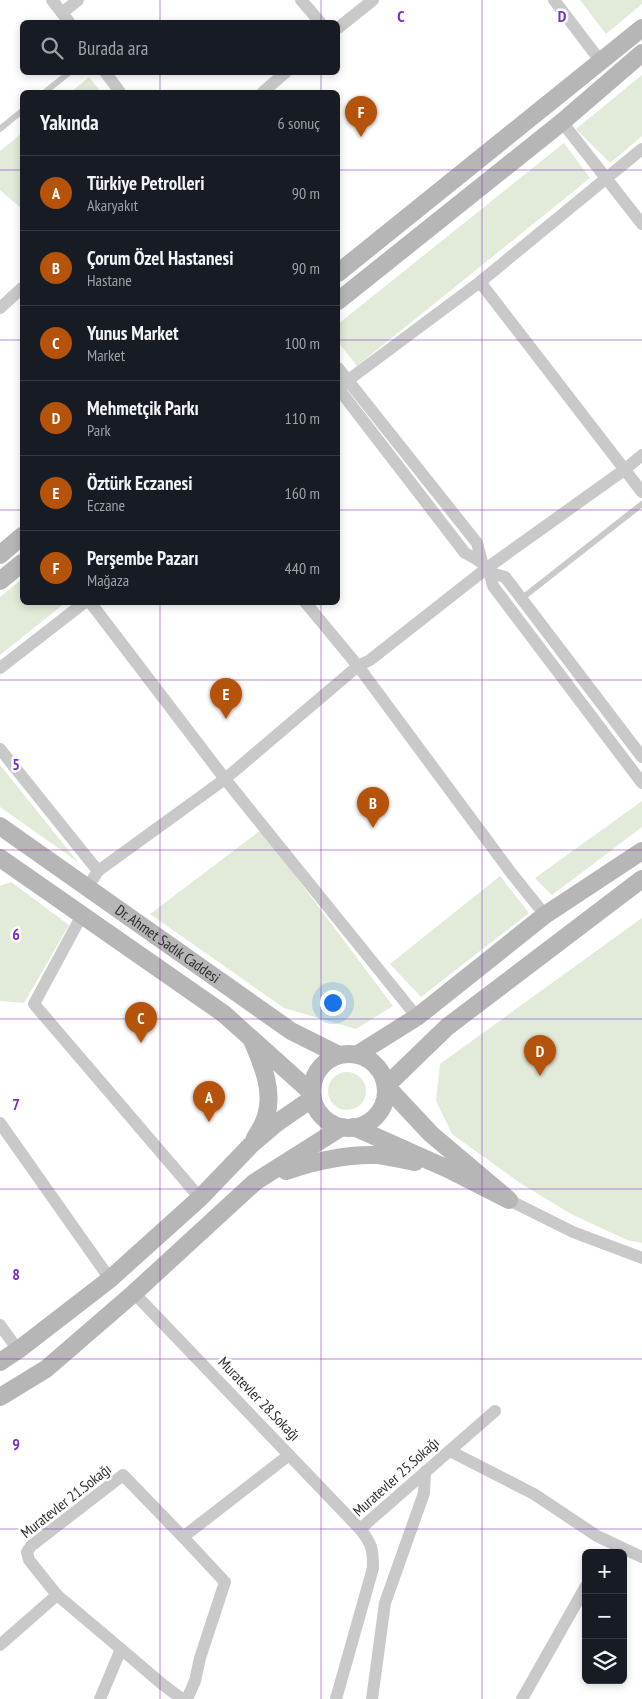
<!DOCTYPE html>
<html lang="tr">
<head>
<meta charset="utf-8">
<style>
	:root { --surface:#171b24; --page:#242831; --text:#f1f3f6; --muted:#9ea1a6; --line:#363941; --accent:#b45309 }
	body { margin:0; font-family:"PT Sans Narrow",sans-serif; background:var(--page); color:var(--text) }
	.controls { position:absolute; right:15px; bottom:15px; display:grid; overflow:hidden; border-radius:8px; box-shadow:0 2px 8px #0003 }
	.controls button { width:45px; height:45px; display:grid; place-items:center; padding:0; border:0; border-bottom:1px solid var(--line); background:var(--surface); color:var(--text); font:25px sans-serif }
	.you { position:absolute; left:332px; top:1002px; width:18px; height:18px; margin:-12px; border:4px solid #fff; border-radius:50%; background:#1a73e8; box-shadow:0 0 0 8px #1a73e833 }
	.badge { display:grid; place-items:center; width:32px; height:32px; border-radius:50%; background:var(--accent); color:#fff; font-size:16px; font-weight:700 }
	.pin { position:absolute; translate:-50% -41px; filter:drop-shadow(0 1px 2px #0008) }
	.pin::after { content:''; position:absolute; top:26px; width:18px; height:15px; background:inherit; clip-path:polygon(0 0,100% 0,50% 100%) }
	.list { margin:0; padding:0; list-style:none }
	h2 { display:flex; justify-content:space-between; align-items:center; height:65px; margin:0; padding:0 20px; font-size:21px }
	h2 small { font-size:16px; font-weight:400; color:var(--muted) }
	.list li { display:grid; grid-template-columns:32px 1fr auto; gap:15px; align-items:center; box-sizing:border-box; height:75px; padding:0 20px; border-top:1px solid var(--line) }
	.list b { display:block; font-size:19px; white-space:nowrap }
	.list p { margin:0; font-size:16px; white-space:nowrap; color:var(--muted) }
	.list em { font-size:16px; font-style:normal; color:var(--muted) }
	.icon { flex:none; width:28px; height:28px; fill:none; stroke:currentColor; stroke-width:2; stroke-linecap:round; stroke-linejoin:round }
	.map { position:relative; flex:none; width:642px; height:1699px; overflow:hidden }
	.search { position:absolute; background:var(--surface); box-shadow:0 2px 8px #0003; left:20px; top:20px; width:320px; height:55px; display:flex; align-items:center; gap:12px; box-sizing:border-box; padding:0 18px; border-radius:8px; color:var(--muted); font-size:19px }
	.panel { position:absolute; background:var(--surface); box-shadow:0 2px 8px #0003; left:20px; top:90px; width:320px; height:515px; border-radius:8px }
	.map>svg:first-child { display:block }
	.green { fill:#e2ead9 }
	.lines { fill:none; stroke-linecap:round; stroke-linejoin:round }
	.lane { stroke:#c9c9c9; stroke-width:6 }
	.street { stroke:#c9c9c9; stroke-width:12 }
	.secondary { stroke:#b6b6b6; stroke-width:18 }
	.grid { fill:none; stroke:#7b2cbf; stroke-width:1; stroke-opacity:0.55 }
	.labels { text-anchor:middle; stroke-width:5; stroke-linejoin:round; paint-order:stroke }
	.street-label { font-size:15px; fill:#2c2c2c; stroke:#fff }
	.grid-label { font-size:16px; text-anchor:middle; font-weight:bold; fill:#7b2cbf; stroke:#fff; stroke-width:5; stroke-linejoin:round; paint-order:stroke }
</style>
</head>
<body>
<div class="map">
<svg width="642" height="1699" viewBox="0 0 642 1699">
	<rect width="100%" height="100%" fill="#fff"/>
	<g class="green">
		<polygon points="580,0 642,0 642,4 606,34"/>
		<polygon points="642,75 642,136 610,163 576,129"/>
		<polygon points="89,77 101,92 71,92"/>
		<polygon points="22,133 22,209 0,190 0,151"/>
		<polygon points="564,143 590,178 357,366 338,342 338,324"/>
		<polygon points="22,579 22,602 65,603 0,655 0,597"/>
		<polygon points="0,765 78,862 0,807"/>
		<polygon points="642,801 642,827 552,895 535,878"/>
		<polygon points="261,830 393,1006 356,1029 284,1008 150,914"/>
		<polygon points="500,876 529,913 421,997 390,964"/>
		<polygon points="11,882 69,925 24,1003 0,1001 0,886"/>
		<polygon points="642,918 642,1243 627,1240 571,1214 520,1183 452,1134 436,1101 440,1064"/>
		<circle cx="347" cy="1091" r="19"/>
	</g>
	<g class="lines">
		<g class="lane">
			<polyline points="45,92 70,72"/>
			<polyline points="0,129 22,111"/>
			<polyline points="521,599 642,504"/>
		</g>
		<g class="street">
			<polyline points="52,0 69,22"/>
			<polyline points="301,0 320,22"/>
			<polyline points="554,0 601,62"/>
			<polyline points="62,13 78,0"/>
			<polyline points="338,28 373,0"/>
			<polyline points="105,72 120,92"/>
			<polyline points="263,92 286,72"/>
			<polyline points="562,122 642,224"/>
			<polyline points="480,282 642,492"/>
			<polyline points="0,308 22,288"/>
			<polyline points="338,368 477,543 482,562"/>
			<path d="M338,388L465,553C483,562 489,566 493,586L642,783"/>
			<polyline points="338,390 347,381 480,282 642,149"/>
			<polyline points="491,573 505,577 642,757"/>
			<polyline points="90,602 225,779 417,1017"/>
			<polyline points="305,602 358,666 512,874 545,915"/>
			<polyline points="0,668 85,602"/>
			<polyline points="0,749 98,871"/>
			<polyline points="87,888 98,871 225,779 358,666 370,660 487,568 624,470 642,455"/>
			<polyline points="82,915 34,1004 200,1198"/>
			<polyline points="0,1123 110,1279"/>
			<polyline points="509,1200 573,1232 642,1258"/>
			<polyline points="134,1293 360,1529"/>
			<polyline points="0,1325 18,1350"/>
			<polyline points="450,1451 534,1494 597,1536 642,1557"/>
			<polyline points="183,1537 225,1582 200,1658 195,1681 187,1699"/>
			<polyline points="57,1595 121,1649"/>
			<polyline points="0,1645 57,1595 29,1560 27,1552 31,1546 123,1475 183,1537 289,1455"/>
			<polyline points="100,1699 121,1649 162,1684 182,1699"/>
			<path d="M336,1699L373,1568C373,1549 372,1544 360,1529L495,1411"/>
			<polyline points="372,1699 385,1603 424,1493 425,1472"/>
			<polyline points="522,1699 586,1586"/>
		</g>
		<g class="secondary">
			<polyline points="338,273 642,28"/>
			<polyline points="338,301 562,122 642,53"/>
			<polyline points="0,555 22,536"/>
			<polyline points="0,581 22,563"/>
			<path id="s1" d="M0,826L291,1031L339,1055"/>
			<polyline points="0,858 224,1014 312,1093"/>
			<path d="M252,1040C262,1064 274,1090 266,1116C264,1124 259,1131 255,1138"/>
			<polyline points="358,1054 417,1017 545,915 642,851"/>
			<circle cx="349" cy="1091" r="37"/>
			<polyline points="354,1127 448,1169 509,1200 431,1134 386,1086 447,1027 642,879"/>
			<path d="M286,1171C315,1161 346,1154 377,1155C389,1156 402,1160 415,1162"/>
			<polyline points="0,1362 18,1350 110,1279 200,1198 251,1145 278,1122 313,1098"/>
			<polyline points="0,1397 46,1369 134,1293 255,1182 342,1127"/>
		</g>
	</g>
	<path class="grid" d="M160,0V22M321,0V22M482,0V1699M160,72V92M321,72V92M0,170H22M338,170H642M0,340H22M338,340H642M0,510H22M338,510H642M160,602V1699M321,602V1699M0,680H642M0,850H642M0,1019H642M0,1189H642M0,1359H642M0,1529H642"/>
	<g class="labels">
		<g class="street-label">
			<text dy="5" stroke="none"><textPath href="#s1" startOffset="205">Dr. Ahmet Sadık Caddesi</textPath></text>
			<text transform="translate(259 1399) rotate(46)" y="5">Muratevler 28.Sokağı</text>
			<text transform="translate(396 1477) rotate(-42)" y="5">Muratevler 25.Sokağı</text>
			<text transform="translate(66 1501) rotate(-38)" y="5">Muratevler 21.Sokağı</text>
		</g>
	</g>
	<g class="grid-label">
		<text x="401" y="22">C</text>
		<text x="562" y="22">D</text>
		<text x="16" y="770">5</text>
		<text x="16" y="940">6</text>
		<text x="16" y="1110">7</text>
		<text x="16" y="1280">8</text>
		<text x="16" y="1450">9</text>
	</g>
</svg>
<div class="controls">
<button>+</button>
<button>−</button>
<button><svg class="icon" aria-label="layers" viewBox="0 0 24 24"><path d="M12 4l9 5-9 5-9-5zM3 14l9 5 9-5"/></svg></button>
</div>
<div class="you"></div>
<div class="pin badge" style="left:209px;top:1122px">A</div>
<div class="pin badge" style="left:373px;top:828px">B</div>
<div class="pin badge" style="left:141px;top:1043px">C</div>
<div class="pin badge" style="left:540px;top:1076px">D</div>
<div class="pin badge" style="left:226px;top:719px">E</div>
<div class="pin badge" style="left:361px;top:137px">F</div>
<div class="search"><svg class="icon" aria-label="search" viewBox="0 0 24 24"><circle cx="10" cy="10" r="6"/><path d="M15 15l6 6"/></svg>Burada ara</div>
<section class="panel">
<h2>Yakında<small>6 sonuç</small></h2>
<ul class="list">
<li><span class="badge">A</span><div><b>Türkiye Petrolleri</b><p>Akaryakıt</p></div><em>90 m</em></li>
<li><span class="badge">B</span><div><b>Çorum Özel Hastanesi</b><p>Hastane</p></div><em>90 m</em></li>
<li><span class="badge">C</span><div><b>Yunus Market</b><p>Market</p></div><em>100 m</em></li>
<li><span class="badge">D</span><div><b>Mehmetçik Parkı</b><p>Park</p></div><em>110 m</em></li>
<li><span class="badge">E</span><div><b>Öztürk Eczanesi</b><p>Eczane</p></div><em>160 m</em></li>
<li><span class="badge">F</span><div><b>Perşembe Pazarı</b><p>Mağaza</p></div><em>440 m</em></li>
</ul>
</section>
</div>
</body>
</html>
